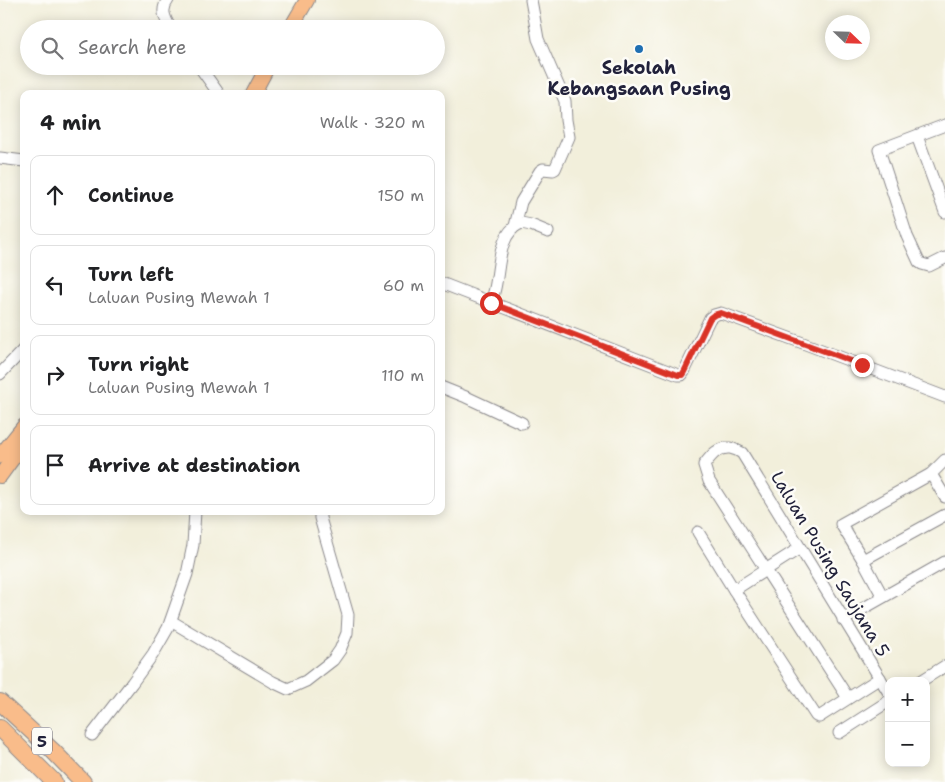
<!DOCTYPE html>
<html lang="en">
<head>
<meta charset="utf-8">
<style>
	:root { --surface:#fff; --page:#f2f2f2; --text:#202124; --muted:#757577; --line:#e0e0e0 }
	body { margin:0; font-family:"Shantell Sans",sans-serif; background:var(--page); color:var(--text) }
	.controls { position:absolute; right:15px; bottom:15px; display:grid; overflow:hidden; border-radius:10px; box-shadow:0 2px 12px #0003 }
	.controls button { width:45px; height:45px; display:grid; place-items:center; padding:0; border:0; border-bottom:1px solid var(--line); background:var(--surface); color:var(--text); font:25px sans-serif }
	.compass { position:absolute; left:825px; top:15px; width:45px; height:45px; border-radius:50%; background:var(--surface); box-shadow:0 2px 12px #0003; rotate:113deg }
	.stop { position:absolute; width:15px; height:15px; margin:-11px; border:4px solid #d93025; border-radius:50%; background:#fff }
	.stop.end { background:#d93025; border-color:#fff; box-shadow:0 1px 5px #0008 }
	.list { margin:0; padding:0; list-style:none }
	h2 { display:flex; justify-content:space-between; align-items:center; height:65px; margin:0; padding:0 20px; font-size:21px }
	h2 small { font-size:16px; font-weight:400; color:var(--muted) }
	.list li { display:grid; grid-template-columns:32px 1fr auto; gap:15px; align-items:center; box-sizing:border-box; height:80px; margin:0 10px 10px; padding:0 10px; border:1px solid var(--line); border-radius:10px }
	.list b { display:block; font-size:19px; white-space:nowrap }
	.list p { margin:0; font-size:16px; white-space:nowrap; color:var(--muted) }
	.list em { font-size:16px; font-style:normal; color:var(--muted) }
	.icon { flex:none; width:28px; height:28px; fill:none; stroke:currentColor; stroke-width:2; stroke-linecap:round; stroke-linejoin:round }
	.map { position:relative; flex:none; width:945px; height:782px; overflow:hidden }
	.search { position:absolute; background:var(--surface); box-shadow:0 2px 12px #0003; left:20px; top:20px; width:425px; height:55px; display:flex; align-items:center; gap:12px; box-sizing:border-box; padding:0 18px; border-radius:28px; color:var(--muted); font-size:19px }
	.panel { position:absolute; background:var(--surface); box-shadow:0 2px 12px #0003; left:20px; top:90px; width:425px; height:425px; border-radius:10px }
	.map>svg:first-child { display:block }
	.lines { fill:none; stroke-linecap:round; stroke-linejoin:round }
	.minor-casing { stroke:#8a888b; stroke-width:13 }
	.major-casing { stroke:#8a888b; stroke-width:16 }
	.highway-casing { stroke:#8a888b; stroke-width:18 }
	.minor { stroke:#fff; stroke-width:11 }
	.major { stroke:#f9bc8a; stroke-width:14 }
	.highway { stroke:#f9bc8a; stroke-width:16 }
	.route { stroke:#d93025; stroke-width:6 }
	.poi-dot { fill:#1f6fb2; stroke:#fdfcf7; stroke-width:2 }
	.labels { text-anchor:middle; stroke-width:5; stroke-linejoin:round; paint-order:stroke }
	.shield { fill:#fdfcf7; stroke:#646373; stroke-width:1 }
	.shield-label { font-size:16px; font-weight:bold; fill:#22223b }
	.poi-label { font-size:18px; font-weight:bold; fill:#22223b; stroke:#fdfcf7 }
	.street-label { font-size:18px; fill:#22223b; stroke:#fdfcf7 }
</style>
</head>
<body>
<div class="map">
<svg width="945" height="782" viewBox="0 0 945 782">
	<rect width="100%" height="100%" fill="#fdfcf7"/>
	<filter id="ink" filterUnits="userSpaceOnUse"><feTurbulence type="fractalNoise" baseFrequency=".02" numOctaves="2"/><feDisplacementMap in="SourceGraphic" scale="10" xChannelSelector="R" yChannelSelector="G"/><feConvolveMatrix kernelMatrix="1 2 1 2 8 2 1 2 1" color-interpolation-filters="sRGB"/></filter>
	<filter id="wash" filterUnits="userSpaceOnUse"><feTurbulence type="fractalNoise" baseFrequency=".0096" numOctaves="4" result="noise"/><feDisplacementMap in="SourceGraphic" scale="20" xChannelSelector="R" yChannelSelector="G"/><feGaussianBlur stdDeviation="1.12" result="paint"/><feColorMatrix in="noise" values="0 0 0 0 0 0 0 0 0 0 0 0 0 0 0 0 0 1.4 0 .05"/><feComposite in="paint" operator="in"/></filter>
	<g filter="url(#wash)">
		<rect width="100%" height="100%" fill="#f2efdb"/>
	</g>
	<g filter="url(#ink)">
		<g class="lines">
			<g class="minor-casing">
				<g id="minor">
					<path d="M168,0C160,10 165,19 171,29"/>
					<polyline points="199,66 219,94"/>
					<polyline points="945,125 879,150 907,236 919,262 922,264 929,266 945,258"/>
					<polyline points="917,136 945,212"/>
					<polyline points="0,158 24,161"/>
					<polyline points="515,226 521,202 540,171 543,169 553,170 555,169 569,137 566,120 565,101 538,39 531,0"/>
					<polyline points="441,283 678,375 682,375 684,372 710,318 714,315 721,313 803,343 945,397"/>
					<path d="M491,303C493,296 495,290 496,283C500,263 499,233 521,223L531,225L548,232"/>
					<polyline points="0,374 24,349"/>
					<polyline points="441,387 466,397 522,423"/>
					<polyline points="931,474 945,497"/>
					<polyline points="698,532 734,590 816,716 819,717 880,678"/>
					<polyline points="863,560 945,515"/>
					<polyline points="734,590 800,548"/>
					<polyline points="883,597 863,560 841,524 931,474 945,460"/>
					<polyline points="843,620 945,562"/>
					<polyline points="171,621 273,682 288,689 306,681 333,660 340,650 347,633 348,615 320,518 320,511"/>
					<polyline points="921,681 945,666"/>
					<path d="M848,698L709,481L704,465C711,456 717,447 730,448C734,449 739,451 742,453L889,693"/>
					<polyline points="839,733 889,701"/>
					<polyline points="92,735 132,683 153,654 168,628 187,574 193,545 195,511"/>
				</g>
			</g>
			<g class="major-casing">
				<g id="major">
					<polyline points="290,29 307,0"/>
					<polyline points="253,94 268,66"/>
					<polyline points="0,456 24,426"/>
					<polyline points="0,476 24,443"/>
				</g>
			</g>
			<g class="highway-casing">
				<g id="highway">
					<polyline points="0,702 53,751 83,782"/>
					<polyline points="0,728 54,782"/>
				</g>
			</g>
			<use href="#minor" class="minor"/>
			<use href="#major" class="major"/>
			<use href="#highway" class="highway"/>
		</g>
	</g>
	<g class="lines" filter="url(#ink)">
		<polyline class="route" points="491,303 678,375 682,375 684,372 710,318 714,315 721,313 862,365"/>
	</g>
	<circle class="poi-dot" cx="639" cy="49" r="5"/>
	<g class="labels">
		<rect class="shield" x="32" y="727.5" width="20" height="27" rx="4"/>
		<g class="shield-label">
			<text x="42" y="747">5</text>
		</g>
		<g class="poi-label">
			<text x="639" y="74">Sekolah<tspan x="639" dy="21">Kebangsaan Pusing</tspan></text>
		</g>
		<g class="street-label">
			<text transform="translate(830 564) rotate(59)" y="6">Laluan Pusing Saujana 5</text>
		</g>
	</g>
</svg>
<div class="controls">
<button>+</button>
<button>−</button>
</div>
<svg class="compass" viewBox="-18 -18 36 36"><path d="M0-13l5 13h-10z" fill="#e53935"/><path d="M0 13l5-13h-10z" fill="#757577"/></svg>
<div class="stop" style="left:491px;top:303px"></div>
<div class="stop end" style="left:862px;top:365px"></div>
<div class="search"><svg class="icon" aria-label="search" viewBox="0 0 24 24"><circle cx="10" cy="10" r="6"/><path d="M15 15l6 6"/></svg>Search here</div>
<section class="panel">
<h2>4 min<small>Walk · 320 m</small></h2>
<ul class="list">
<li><svg class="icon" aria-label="ahead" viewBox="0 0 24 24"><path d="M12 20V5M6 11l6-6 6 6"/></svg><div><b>Continue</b></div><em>150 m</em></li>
<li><svg class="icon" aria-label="left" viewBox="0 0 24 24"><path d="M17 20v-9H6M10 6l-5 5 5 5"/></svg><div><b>Turn left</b><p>Laluan Pusing Mewah 1</p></div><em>60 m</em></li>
<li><svg class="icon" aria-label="right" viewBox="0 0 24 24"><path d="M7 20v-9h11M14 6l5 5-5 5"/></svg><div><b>Turn right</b><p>Laluan Pusing Mewah 1</p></div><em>110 m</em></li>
<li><svg class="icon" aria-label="arrive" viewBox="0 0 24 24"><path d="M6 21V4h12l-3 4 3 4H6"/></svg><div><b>Arrive at destination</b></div></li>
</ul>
</section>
</div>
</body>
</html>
